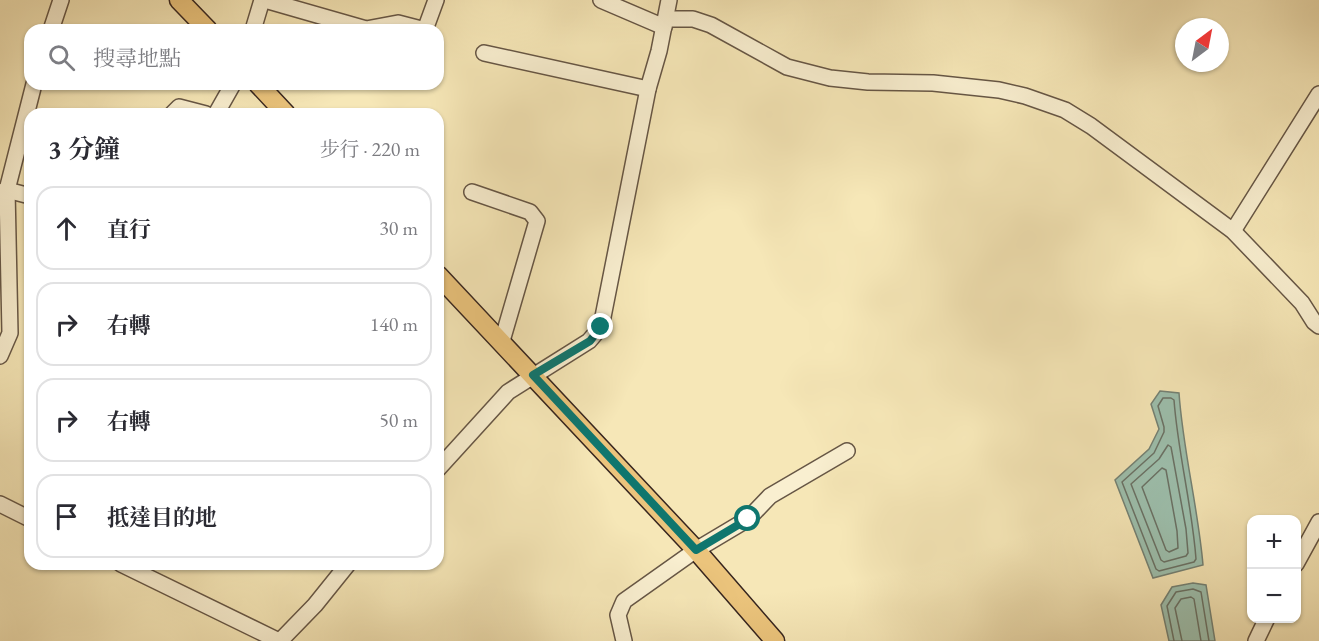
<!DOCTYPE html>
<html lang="zh-TW">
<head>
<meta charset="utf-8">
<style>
	:root { --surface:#fff; --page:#f7f7f7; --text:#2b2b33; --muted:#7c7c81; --line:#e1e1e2 }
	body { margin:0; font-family:"EB Garamond","Noto Serif TC",serif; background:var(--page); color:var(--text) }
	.controls { position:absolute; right:18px; bottom:18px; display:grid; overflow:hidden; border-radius:12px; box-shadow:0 2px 4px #0004 }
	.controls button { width:54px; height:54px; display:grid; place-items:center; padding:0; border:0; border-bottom:2px solid var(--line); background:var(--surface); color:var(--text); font:30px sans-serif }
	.compass { position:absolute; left:1175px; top:18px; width:54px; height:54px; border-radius:50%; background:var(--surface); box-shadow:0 2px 4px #0004; rotate:32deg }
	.stop { position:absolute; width:18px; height:18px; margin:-14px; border:4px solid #0f766e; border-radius:50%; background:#fff }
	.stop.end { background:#0f766e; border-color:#fff; box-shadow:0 2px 6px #0008 }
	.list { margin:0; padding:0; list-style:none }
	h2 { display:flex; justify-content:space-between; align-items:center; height:78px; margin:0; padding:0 24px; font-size:26px }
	h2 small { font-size:20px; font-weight:400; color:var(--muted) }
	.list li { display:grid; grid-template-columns:39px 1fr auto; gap:18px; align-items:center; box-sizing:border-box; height:84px; margin:0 12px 12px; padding:0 12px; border:2px solid var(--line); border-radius:18px }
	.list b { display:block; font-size:22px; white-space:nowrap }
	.list em { font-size:20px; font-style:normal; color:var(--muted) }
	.icon { flex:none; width:33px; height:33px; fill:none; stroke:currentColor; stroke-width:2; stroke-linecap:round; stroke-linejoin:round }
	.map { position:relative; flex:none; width:1319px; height:641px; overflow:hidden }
	.search { position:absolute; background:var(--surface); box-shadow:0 2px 4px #0004; left:24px; top:24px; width:420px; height:66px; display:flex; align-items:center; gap:15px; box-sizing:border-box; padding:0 21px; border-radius:18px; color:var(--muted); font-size:22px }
	.panel { position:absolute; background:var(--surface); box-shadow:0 2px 4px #0004; left:24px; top:108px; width:420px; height:462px; border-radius:18px }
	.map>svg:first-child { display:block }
	.water { fill:#9dc0ae; stroke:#748275; stroke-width:1.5 }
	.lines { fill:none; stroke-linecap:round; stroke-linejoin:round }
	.shore { stroke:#6a7266; stroke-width:1.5 }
	.minor-casing { stroke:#665645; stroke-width:18 }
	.major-casing { stroke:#36251f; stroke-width:21 }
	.minor { stroke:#f9efd0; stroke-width:15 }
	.major { stroke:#ebc47c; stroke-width:18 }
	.route { stroke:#0f766e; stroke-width:8 }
</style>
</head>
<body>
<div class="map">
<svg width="1319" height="641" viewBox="0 0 1319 641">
	<rect width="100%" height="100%" fill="#f6e7b7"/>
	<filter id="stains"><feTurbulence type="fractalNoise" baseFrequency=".00333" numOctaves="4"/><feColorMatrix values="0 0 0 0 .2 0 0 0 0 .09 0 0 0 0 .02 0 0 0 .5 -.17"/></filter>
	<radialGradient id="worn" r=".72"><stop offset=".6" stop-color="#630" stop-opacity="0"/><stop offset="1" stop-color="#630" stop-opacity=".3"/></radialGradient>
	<g class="water">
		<path d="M1160,391L1179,393C1183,451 1198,507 1203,565L1153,578L1115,480L1149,449L1159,429L1151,404Z"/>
		<polygon points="1193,583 1206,585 1215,641 1169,641 1161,605 1172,587"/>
	</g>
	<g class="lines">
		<g class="shore">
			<path d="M1163,398H1171L1174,400C1178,454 1192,505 1196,559L1194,562L1159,571L1156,569L1122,482L1154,453L1164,432V427L1158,406Z"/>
			<polygon points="1168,445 1171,447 1186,529 1188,553 1186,556 1164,562 1161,560 1131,484 1159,459"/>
			<polygon points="1162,468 1166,470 1177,531 1178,548 1169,552 1166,550 1142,487"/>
			<polyline points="1174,641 1167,606 1176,592 1193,589 1201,592 1209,641"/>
			<polyline points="1182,641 1175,608 1181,599 1191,597 1194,599 1201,641"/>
		</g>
		<g class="minor-casing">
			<g id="minor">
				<polyline points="265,0 366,29 398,23 425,30"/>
				<polyline points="601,0 664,27"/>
				<polyline points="666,19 693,19 711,25 787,67 830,78 868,82 933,83 999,90 1025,96 1065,110 1091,126 1233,231 1302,303 1314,322 1319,326"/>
				<polyline points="51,30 61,0"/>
				<polyline points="253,30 262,0"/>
				<polyline points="425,30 436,0"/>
				<polyline points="484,53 648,89"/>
				<polyline points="172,114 179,107 206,114"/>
				<polyline points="216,114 233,84"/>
				<polyline points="0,192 7,190 30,196"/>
				<polyline points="472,192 530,212 537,221 502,341"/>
				<polyline points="1233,231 1319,94"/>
				<polyline points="0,356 10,333 7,190 34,84"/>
				<polyline points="438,469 508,392 589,341 601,327 648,89 659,51 669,0"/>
				<polyline points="0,504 30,519"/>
				<polyline points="121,564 279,641"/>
				<polyline points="1296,564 1319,522"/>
				<polyline points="280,641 315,605 348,564"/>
				<polyline points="624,641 618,615 624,601 696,550 748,519 770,496 847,451"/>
				<polyline points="1256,641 1267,618"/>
			</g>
		</g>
		<g class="major-casing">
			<g id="major">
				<polyline points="179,0 208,30"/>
				<polyline points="258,84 286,114"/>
				<polyline points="438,275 696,550 775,641"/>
			</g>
		</g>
		<use href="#minor" class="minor"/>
		<use href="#major" class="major"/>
	</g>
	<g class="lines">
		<polyline class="route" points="601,327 590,341 533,375 696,550 748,519"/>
	</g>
	<rect width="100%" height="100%" filter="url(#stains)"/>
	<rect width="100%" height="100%" fill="url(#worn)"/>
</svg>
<div class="controls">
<button>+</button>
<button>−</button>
</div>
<svg class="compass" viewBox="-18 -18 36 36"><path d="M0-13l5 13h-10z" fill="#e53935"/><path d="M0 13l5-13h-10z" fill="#7c7c81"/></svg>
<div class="stop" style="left:748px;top:519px"></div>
<div class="stop end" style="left:601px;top:327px"></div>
<div class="search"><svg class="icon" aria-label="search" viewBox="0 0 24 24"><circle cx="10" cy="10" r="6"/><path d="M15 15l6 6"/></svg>搜尋地點</div>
<section class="panel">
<h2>3 分鐘<small>步行 · 220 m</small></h2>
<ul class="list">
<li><svg class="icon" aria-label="ahead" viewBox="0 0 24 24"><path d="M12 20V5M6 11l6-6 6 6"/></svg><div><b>直行</b></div><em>30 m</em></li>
<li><svg class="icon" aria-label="right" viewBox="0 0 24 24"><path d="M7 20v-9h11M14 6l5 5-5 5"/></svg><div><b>右轉</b></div><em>140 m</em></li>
<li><svg class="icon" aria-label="right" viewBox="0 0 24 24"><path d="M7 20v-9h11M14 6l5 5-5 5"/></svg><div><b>右轉</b></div><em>50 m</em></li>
<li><svg class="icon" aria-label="arrive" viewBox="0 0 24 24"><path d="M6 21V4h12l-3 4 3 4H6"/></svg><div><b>抵達目的地</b></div></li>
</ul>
</section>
</div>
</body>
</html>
